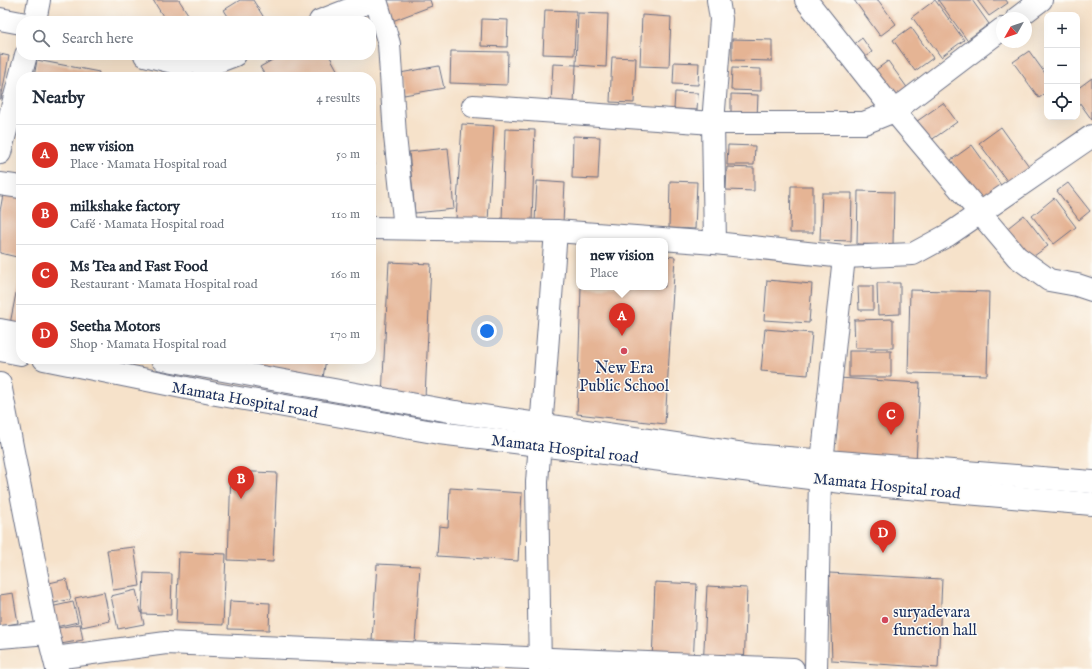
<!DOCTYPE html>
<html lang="en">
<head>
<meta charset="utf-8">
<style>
	:root { --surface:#fff; --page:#f6f6f7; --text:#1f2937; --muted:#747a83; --line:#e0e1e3; --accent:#d93025 }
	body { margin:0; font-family:"IM FELL English",serif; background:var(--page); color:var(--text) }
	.controls { position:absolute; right:12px; top:12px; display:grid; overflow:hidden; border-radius:8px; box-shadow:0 4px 16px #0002 }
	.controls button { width:36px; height:36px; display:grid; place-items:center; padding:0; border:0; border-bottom:1px solid var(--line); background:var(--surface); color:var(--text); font:20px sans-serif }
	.compass { position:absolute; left:996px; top:12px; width:36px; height:36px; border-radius:50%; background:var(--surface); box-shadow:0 4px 16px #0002; rotate:230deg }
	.you { position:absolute; left:487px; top:331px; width:14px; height:14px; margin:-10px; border:3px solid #fff; border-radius:50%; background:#1a73e8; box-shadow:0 0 0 6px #1a73e833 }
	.badge { display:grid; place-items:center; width:26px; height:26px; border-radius:50%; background:var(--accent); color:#fff; font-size:13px; font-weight:700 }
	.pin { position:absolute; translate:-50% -33px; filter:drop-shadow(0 1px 2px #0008) }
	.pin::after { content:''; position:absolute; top:21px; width:14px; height:12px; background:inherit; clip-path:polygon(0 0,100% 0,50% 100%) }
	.popup { position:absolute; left:576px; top:238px; width:92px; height:52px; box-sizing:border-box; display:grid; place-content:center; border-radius:8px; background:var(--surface); filter:drop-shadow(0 1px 3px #0005); font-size:13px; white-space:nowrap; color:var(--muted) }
	.popup b { font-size:15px; color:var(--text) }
	.popup::after { content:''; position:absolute; left:50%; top:100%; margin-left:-8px; border:8px solid transparent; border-top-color:var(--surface) }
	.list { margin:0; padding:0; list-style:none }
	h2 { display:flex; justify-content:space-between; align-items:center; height:52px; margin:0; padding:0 16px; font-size:17px }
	h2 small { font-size:13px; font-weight:400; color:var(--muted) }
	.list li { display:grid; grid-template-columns:26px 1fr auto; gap:12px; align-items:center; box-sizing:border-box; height:60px; padding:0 16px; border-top:1px solid var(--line) }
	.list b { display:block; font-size:15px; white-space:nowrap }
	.list p { margin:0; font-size:13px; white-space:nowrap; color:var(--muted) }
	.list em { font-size:13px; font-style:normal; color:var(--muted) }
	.icon { flex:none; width:22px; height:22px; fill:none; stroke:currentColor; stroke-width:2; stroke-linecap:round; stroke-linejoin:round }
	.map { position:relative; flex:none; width:1092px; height:669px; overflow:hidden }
	.search { position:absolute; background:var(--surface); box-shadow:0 4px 16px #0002; left:16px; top:16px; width:360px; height:44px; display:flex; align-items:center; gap:10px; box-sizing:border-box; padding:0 14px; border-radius:16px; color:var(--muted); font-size:15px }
	.panel { position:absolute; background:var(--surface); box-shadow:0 4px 16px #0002; left:16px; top:72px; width:360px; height:292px; border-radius:16px }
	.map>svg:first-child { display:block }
	.building { fill:#e5b494 }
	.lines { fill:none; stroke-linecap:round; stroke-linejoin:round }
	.minor-casing { stroke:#686e84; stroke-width:24 }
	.minor { stroke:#fff; stroke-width:22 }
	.poi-dot { fill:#d1495b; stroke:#fdfcf7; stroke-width:1.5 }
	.labels { text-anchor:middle; stroke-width:3; stroke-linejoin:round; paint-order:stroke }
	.poi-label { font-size:16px; fill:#1b2f5e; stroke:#fdfcf7 }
	.street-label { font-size:16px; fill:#1b2f5e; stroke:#fdfcf7 }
</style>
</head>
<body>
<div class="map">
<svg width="1092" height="669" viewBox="0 0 1092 669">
	<rect width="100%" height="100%" fill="#fdfcf7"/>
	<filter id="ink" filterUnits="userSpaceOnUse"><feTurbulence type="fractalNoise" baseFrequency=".025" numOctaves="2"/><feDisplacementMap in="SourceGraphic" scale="8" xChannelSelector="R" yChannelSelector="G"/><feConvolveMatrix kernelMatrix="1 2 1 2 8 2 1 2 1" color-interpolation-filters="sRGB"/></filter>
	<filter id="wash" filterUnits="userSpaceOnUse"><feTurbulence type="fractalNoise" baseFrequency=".012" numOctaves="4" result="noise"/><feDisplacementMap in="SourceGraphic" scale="16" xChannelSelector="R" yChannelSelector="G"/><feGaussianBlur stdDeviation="0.9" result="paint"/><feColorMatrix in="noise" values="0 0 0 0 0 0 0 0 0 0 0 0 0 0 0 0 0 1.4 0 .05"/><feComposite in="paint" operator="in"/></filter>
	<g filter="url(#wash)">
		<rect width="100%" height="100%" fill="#f6e2ca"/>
		<g id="blocks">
			<g class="building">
				<polygon points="153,0 179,0 188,14 177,21 166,21"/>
				<polygon points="240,0 253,0 266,21 231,21 224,10"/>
				<polygon points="378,0 430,0 432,6 387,23"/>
				<polygon points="854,0 878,0 896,24 880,36"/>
				<polygon points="935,0 964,40 941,57 912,17"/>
				<polygon points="938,0 972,0 989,24 967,40"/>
				<polygon points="977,0 1006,0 1008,3 989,16"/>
				<polygon points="545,10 576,11 574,55 543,54"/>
				<polygon points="578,13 608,14 606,67 576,65"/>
				<polygon points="642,15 671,17 669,67 640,66"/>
				<polygon points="482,19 508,20 507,47 481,46"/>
				<polygon points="911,27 933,58 915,71 893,40"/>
				<polygon points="862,38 872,52 862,59 852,46"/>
				<polygon points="732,39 772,40 772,61 732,60"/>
				<polygon points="451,51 508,52 507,85 450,83"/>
				<polygon points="1029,51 1047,76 1047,92 1039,98 1013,62"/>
				<polygon points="0,54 9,56 1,99 0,99"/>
				<polygon points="281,55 329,55 341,77 266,77 260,67"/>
				<polygon points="612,57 636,58 634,103 610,102"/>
				<polygon points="37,60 99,72 98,77 34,77"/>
				<polygon points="888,61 911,93 896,103 873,72"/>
				<polygon points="674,62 699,63 698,85 673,84"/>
				<polygon points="553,64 576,65 574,104 551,103"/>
				<polygon points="439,66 444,88 404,95 400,73"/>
				<polygon points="732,68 761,69 761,91 731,90"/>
				<polygon points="1092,78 1092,120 1077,99 1077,89"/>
				<polygon points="675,92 698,93 697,110 674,109"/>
				<polygon points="731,94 758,95 757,118 731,117"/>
				<polygon points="943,103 957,122 927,143 913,124"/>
				<polygon points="462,124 494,126 488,221 456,219"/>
				<polygon points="1001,127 1031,169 1010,185 979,143"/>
				<polygon points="505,129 535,130 532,221 502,220"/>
				<polygon points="573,136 600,137 598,179 572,178"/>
				<polygon points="728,145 755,146 754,165 727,165"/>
				<polygon points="972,145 1003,188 982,203 951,160"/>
				<polygon points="448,148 454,209 415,213 409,152"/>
				<polygon points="371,149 375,165 371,166"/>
				<polygon points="727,167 754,168 754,191 726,190"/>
				<polygon points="537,181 565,183 563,223 535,222"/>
				<polygon points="670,181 697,182 695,229 669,228"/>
				<polygon points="1068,183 1090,211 1079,220 1057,191"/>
				<polygon points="791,186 813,186 813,233 790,233"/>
				<polygon points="4,189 21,193 21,258 0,253 0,211"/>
				<polygon points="858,191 894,192 893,245 857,244"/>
				<polygon points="822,193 852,193 851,241 820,240"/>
				<polygon points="1054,198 1076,227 1054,244 1032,216"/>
				<polygon points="1024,215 1048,246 1027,261 1004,231"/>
				<polygon points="665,256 675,257 665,424 577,414 581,287 665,287"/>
				<polygon points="389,262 431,264 425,398 382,396"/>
				<polygon points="20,273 21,273 21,332 9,329"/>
				<polygon points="767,280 812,284 809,323 764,320"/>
				<polygon points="877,283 900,283 900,314 878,315"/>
				<polygon points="858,286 873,286 873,310 859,310"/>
				<polygon points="910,290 989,292 987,375 908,373"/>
				<polygon points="893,319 893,348 855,348 854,320"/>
				<polygon points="765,329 812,333 808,375 761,371"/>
				<rect x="849" y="351" width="42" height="26"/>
				<polygon points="235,359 326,359 322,384 234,369"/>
				<polygon points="838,378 920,383 916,463 834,458"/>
				<polygon points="231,471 277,473 273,562 228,560"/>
				<polygon points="450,488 522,493 518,561 437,556 439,526 448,527"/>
				<polygon points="134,547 140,586 113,590 107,550"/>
				<polygon points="179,552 226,554 223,625 176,623"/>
				<polygon points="377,564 420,566 415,644 372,641"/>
				<polygon points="144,573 172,574 171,615 142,614"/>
				<polygon points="829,573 942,579 938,668 832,661"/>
				<polygon points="66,579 71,599 46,605 41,585"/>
				<polygon points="655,582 697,584 693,664 652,662"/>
				<polygon points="707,586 747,588 744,669 703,669"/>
				<polygon points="136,590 144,624 118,629 111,596"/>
				<polygon points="104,592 110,621 82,627 75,598"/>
				<polygon points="13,593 18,623 0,626 0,595"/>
				<polygon points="230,601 270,603 269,630 228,629"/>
				<polygon points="73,602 78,622 51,628 46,608"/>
				<polygon points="80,624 83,640 55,645 52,629"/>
			</g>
		</g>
	</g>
	<g filter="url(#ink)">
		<use href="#blocks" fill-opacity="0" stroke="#686e84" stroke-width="1"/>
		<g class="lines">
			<g class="minor-casing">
				<g id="minor">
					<polyline points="376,0 389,44 395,136 405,228"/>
					<polyline points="806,0 894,111 1017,257 1049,280 1077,285 1092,290"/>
					<polyline points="1017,18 1041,0"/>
					<polyline points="0,19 21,23"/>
					<polyline points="35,21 39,0"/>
					<polyline points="320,21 374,0"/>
					<polyline points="145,55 173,62 214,63 235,55"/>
					<polyline points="473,106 713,123 864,123 894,111 1002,29"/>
					<polyline points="0,153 26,55"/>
					<polyline points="0,184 21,187"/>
					<polyline points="371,228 556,231 715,243 844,257 913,254 948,235 1092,136"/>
					<polyline points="715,243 713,123 721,19 718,0"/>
					<polyline points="0,330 21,334"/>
					<polyline points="0,350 21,354"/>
					<polyline points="44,359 216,394 439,433 851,483 1092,504"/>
					<polyline points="162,359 455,412 751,455 1092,482"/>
					<polyline points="0,384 48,633 57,669"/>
					<polyline points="822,462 844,257"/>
					<polyline points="0,637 48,633"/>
					<polyline points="55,658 166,643 793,669"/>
					<polyline points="540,669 537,482 556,231"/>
					<polyline points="816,669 820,479"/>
				</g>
			</g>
			<use href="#minor" class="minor"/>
		</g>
	</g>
	<g class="poi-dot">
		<circle cx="624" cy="351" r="4"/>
		<circle cx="885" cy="620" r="4"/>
	</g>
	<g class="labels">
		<g class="poi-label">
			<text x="624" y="373">New Era<tspan x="624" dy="18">Public School</tspan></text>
			<text x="893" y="617" text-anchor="start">suryadevara<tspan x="893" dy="18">function hall</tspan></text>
		</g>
		<g class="street-label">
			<text transform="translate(245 399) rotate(10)" y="6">Mamata Hospital road</text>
			<text transform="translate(565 448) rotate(7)" y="6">Mamata Hospital road</text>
			<text transform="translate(887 485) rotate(6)" y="6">Mamata Hospital road</text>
		</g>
	</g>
</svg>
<div class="controls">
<button>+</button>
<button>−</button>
<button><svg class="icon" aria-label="locate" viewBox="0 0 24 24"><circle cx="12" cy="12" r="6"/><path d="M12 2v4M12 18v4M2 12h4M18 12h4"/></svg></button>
</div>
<svg class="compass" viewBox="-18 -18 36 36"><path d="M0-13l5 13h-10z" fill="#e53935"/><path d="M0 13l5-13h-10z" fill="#747a83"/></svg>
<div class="you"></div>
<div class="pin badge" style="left:622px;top:336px">A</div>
<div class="popup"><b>new vision</b>Place</div>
<div class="pin badge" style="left:241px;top:499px">B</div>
<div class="pin badge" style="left:891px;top:435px">C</div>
<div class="pin badge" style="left:883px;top:553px">D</div>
<div class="search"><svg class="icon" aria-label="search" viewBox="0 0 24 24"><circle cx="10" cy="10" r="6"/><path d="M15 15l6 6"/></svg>Search here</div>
<section class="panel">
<h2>Nearby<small>4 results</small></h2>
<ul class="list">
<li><span class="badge">A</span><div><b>new vision</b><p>Place · Mamata Hospital road</p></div><em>50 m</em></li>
<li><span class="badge">B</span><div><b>milkshake factory</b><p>Café · Mamata Hospital road</p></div><em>110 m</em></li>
<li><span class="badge">C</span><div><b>Ms Tea and Fast Food</b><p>Restaurant · Mamata Hospital road</p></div><em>160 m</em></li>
<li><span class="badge">D</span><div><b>Seetha Motors</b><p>Shop · Mamata Hospital road</p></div><em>170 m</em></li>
</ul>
</section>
</div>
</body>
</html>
